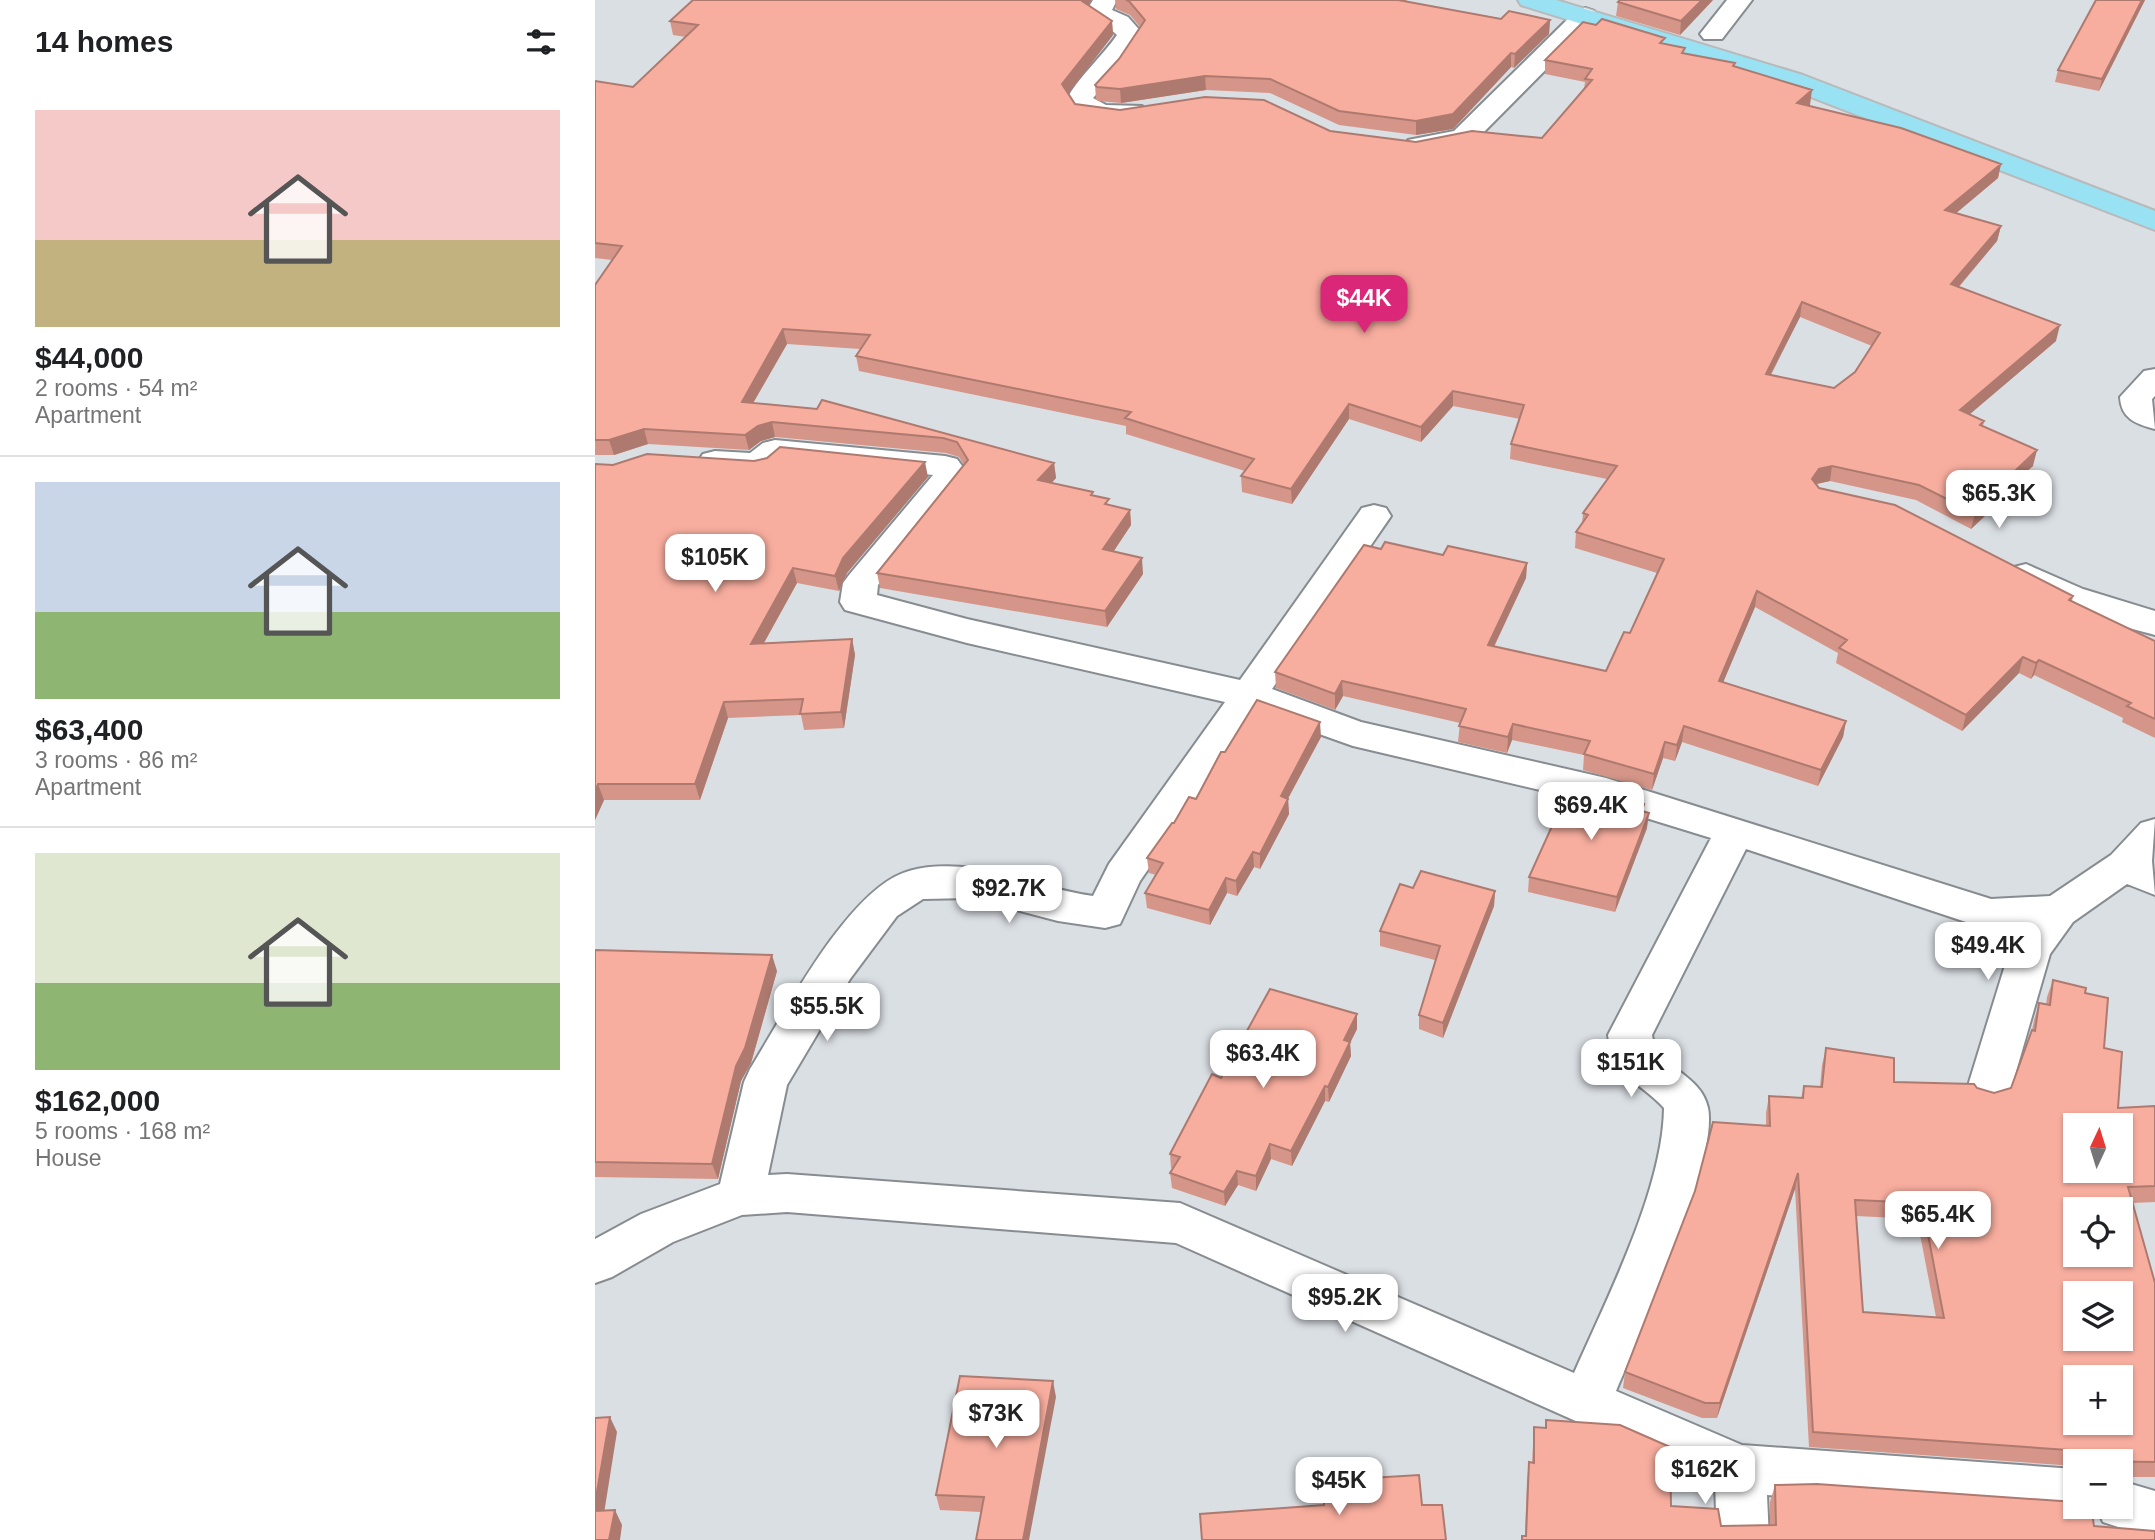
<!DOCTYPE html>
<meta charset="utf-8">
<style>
:root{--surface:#fff;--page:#f2f2f2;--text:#202124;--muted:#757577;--line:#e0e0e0;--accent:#db2777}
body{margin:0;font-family:Helvetica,sans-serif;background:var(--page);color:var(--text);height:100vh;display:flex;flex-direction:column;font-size:26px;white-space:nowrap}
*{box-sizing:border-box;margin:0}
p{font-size:23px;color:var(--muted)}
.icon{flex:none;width:38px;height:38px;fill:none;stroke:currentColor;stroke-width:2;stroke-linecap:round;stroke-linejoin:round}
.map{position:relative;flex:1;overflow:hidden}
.details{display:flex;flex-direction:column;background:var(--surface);width:595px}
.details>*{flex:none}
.needle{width:46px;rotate:4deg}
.tools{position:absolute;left:1468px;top:1113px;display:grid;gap:14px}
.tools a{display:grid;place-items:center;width:70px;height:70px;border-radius:0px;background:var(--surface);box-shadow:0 2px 5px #0004;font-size:35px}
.price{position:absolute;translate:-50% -60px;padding:0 16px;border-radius:14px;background:#fff;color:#222;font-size:23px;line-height:46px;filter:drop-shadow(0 2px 4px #0008)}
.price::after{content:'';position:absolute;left:50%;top:42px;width:21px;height:16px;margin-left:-10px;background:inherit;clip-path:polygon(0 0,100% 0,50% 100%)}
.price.selected{background:var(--accent);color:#fff}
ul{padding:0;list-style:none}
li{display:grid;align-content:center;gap:14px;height:371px;padding:0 35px}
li+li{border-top:2px solid var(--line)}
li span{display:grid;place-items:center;height:217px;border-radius:0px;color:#555}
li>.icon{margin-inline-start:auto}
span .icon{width:126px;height:126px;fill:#fffc;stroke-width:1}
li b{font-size:30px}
h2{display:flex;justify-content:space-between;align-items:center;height:84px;padding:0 35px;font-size:30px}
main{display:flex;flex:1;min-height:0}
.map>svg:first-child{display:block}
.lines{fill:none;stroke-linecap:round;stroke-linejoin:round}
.minor-casing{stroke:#878c91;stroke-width:4}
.primary-casing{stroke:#b9b9ba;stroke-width:4}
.minor{fill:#fff;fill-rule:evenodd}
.primary{fill:#99e2f4;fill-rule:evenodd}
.wall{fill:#d59689;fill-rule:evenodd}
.shaded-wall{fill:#ae7a6f}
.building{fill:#f8ae9f;stroke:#ae7a6f;stroke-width:2;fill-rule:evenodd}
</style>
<main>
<section class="details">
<h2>14 homes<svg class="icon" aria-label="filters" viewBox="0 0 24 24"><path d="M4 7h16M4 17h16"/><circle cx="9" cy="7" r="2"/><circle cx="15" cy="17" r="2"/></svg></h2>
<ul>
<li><span style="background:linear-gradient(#f6c9c9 60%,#c2b280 0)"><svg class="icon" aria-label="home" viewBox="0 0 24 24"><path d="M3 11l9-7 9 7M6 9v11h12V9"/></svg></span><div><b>$44,000</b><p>2 rooms · 54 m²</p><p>Apartment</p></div></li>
<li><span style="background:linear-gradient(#c9d6e8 60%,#8fb573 0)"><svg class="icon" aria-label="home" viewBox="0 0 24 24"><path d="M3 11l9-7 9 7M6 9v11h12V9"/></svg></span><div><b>$63,400</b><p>3 rooms · 86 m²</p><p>Apartment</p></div></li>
<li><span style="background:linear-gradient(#dfe7d0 60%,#8fb573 0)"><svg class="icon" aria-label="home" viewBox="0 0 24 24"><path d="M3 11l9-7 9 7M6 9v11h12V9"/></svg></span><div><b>$162,000</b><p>5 rooms · 168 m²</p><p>House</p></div></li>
</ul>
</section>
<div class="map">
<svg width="1560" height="1540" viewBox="0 0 1560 1540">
<rect width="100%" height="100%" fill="#dadfe4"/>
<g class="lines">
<g class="minor-casing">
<g id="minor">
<path d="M498,0H522L517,10L533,17L548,34L523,71L498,98L511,105L547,106L550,112L547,118C520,124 488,125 471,100C484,76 506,58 522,35C513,25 498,24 490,13Z"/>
<path d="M1132,0H1157L1127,39H1109L1105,34Z"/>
<path d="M990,8L999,11L1003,16L999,21L878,143L823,154L813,152L809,146L813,140L859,131L981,11Z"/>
<path d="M1560,369V396L1557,399L1560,429C1540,424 1526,418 1525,397L1549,371Z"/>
<path d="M180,440L350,456L362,459L373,474L283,585L282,595L372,619L645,680L767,508L779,505L791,508L796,516L677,689L766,722L1011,778L1396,899L1455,896L1516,855L1546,823L1560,819L1557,861L1560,895L1532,884L1478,922L1455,954L1416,1089L1410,1102L1394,1107L1378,1102L1372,1089L1415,949L1428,929L1395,930L1151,849L1057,1035C1061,1068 1106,1073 1113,1108C1124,1160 1044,1336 1021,1391L1147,1445L1480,1469V1507H1500L1498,1510L1480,1517L1172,1495L1174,1540H1122L1120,1483L581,1243L192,1212L147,1215L78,1242L17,1277L0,1283V1239L46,1214L125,1184L149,1082L155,1069C188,1016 250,895 308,873C327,865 358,865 377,868C418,875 457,890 498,896L514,864L630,702L372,643L250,610L245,602L248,583L254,575L338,475L190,460C184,463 178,469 171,472C154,478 126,472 108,468L103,461L108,454L120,451L155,453L168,443ZM662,712L758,746L1009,805L1116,838L1013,1035C1018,1079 1044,1080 1069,1108C1068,1189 1012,1298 979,1373L585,1203L192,1174L173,1175L192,1085L255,979L302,916L328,899L376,898L463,921L510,928L525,924L545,881Z"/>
<path d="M1431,564L1488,589L1560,611V635C1527,626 1431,602 1413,575L1419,567Z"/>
<path d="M1526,1481L1560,1491V1539L1508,1522L1501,1507H1526Z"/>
</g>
</g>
<g class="primary-casing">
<path id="primary" d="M923,0H961L1208,75L1560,211V230L1190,87L926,5Z"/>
</g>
<use href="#minor" class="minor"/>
<use href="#primary" class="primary"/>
</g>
<g class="wall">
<path d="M496,0L493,5L517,21L518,35L473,93L480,104L525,110L735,131L821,142L947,138L989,89L990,82L950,74V60L1069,44L1089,53L1140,67L1215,105L1213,106L1406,164L1403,178L1361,213L1406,226L1402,241L1364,287L1461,341L1374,414L1389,421L1388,426L1438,466L1422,480L1420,488L1376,529L1321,500L1235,481L1222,484L1224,488L1478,596L1477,601L1560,641V738L1527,722L1528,718L1439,675L1436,679L1424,673L1367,731L1241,663L1243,653L1160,607L1128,682L1251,721L1248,737L1223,786L1087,742L1080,761L1068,758L1057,790L988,770L989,755L917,740L912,753L863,742L865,723L748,696L740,710L681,688L680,672L786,549L932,563L931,578L899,647L1011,671L1035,633L1062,573L980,548L981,532L987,523L988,513L1012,479L915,459L916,444L925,419L858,406L826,442L754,419L697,504L647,492L646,476L650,471L531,434V426L264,371L261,356L265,349L192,344L158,403L222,409L459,463L461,478L456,483L499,496L515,505L535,510L536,525L519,551L548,574L512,627L285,588L282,573L369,465L364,457L351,453L180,437L166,441L154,450L53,444L19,455H0V285L17,260L0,258V81L38,87L91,37L78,35L75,21ZM1205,317L1277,346L1260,372L1239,388L1176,375Z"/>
<path d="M520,0H812L811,2L906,19L955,20L954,34L919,68L916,67L858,129L821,135L744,125L675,93L611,90L526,103L503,101L501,99L500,85L524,59L545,27L535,15L521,9Z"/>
<path d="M1118,0L1085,35L1021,16L1023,2Z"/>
<path d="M1501,0H1550L1504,91L1460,82L1463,70Z"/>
<path d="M0,464L333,477L252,573L244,591L202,583L169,643L257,639L260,655L249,728L209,730L206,715L133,718L105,800H9L0,820Z"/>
<path d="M726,737L693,799L694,814L665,869L659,867L642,896L632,893L615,925L552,908L550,893L561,875L554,873L552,858L601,799L630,752Z"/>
<path d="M1048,811L1052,828L1020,912L933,892L934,877Z"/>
<path d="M818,888L900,891L899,906L848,1038L824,1029V1015L840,960L785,946V931Z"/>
<path d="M0,950L182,971L156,1063L146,1081L123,1179L0,1177Z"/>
<path d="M1458,980L1490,993L1509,1048L1523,1108L1560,1106V1202L1537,1203L1560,1283V1477H1526V1461H1480V1468V1466L1214,1447L1200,1189L1122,1418H1107L1028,1388L1030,1372L1171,1126V1113L1174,1096L1206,1098L1209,1086L1225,1087L1227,1065L1231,1048L1299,1082L1382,1088L1399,1093L1416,1088L1437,1030L1439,1020L1444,1003L1451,1005L1452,997ZM1261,1216L1322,1219L1341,1317L1268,1312Z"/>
<path d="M762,1014V1029L755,1043L756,1056L734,1102L730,1101L697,1166L676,1159L661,1191L643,1185L630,1206L577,1188L575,1173L578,1169L576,1168L575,1154L626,1078Z"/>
<path d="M461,1397L386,1512L345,1510L341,1495Z"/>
<path d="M951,1420L1076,1506L1126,1526L1175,1525V1502L1180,1485L1499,1526L930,1536L932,1480L934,1462H937L939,1427L950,1428Z"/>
</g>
<g class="shaded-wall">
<path d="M487,0H496L488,15Z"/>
<path d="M1107,0H1118L1085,35L1086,21Z"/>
<path d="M1547,0H1550L1504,91L1507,79Z"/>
<path d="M955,20L954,34L919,68L920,54Z"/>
<path d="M517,21L518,35L469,99L467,84Z"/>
<path d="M916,53V67L858,129L821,135V121Z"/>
<path d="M610,76L611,90L526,103L525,89Z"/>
<path d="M1217,90L1215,105L1200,118L1202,103Z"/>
<path d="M1406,164L1403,178L1347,225L1350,210Z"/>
<path d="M1406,226L1402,241L1353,299L1356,284Z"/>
<path d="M1207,302L1205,317L1168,389L1171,374Z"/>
<path d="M1465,325L1461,341L1361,426L1365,410Z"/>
<path d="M188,329L192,344L150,417L147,402Z"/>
<path d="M858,391V406L826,442V427Z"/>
<path d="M754,404V419L697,504L696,489Z"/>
<path d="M177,422L180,437L166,441L154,450L150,435L163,426Z"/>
<path d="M49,429L53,444L19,455L14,440Z"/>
<path d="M1442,450L1438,466L1422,480L1420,488L1376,529L1380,513L1420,471Z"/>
<path d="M330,462L333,477L252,573L244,591L240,576L248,558Z"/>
<path d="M459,463L461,478L445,496L443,480Z"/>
<path d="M1237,466L1235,481L1221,484L1217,479L1224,469Z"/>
<path d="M535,510L536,525L510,564L508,549Z"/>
<path d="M547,558L548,574L512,627L510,611Z"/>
<path d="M932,563L931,578L892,661L893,645Z"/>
<path d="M198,568L202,583L160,659L156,644Z"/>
<path d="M1162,591L1160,607L1122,697L1124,681Z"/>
<path d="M257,639L260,655L249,728L246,712Z"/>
<path d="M1428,657L1424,673L1367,731L1371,715Z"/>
<path d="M1444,660L1439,675L1436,679L1441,663Z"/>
<path d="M747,681L748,696L740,710V694Z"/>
<path d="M129,702L133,718L105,800L100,784Z"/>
<path d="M1251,721L1248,737L1223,786L1226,770Z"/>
<path d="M725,722L726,737L686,811V796Z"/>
<path d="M918,724L917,740L912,753L913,737Z"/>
<path d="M1089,726L1087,742L1080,761L1082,745Z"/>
<path d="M1070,742L1068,758L1057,790L1059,774Z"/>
<path d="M3,784L9,800L0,820V792Z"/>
<path d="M693,799L694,814L665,869V854Z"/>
<path d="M1054,813L1052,828L1020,912L1022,897Z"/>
<path d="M658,852L659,867L642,896L641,881Z"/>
<path d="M631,878L632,893L615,925L614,910Z"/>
<path d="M900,891L899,906L848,1038V1023Z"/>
<path d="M177,955L182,971L156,1063L146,1081L123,1179L117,1164L141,1066Z"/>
<path d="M762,1014V1029L755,1043L756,1056L734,1102L733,1087L749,1040Z"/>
<path d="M730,1086V1101L697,1166L696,1151Z"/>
<path d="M675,1144L676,1159L661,1191V1176Z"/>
<path d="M642,1171L643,1185L630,1206L629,1192Z"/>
<path d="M1203,1173L1200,1189L1122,1418L1125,1403Z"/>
<path d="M458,1381L461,1397L434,1540H428Z"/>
<path d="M15,1417L22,1432L7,1526L0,1514V1503Z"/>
<path d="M20,1510L27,1525L25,1540H14Z"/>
</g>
<g class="building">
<path d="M98,0H487V1L517,21L467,84L480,104L525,110L610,97L669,100L735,131L821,142L877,131L947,138L997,80L990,79L997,69L950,60L988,22L1001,25L1007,19L1070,38L1065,43L1090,48L1087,53L1140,63L1138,66L1217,90L1202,103L1306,128L1406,164L1350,210L1406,226L1356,284L1465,325L1365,410L1389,421L1385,425L1442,450L1420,471L1424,473L1380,513L1324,485L1237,466L1224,469L1217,479L1224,488L1300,505L1478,596L1474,600L1560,641V719L1532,706L1536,703L1444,660L1441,663L1428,657L1371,715L1244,648L1252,640L1162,591L1124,681L1251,721L1226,770L1089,726L1082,745L1070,742L1059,774L989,754L995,741L918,724L913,737L864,726L871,709L747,681L740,694L680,672L769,545L786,549L790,542L848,555L853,546L932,563L893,645L1011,671L1029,632L1035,633L1069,559L981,532L993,515L988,513L1022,466L916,444L929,405L858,391L826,427L754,404L696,489L646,476L659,459L530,418L536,412L261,356L275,335L188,329L147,402L222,409L227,400L459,463L443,480L498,492L496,495L514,499L510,504L535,510L508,549L547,558L510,611L282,573L373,460L362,442L348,438L177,422L163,426L150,435L49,429L14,440H0V285L27,246L0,243V81L38,87L103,25L75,21ZM1207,302L1285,333L1260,372L1239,388L1171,374Z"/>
<path d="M531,0H803L906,19L914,11L955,20L920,54L916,53L858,114L821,121L744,111L675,79L610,76L525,89L502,87L500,85L524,59L550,20L534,1Z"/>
<path d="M1025,0H1107L1086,21L1023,2Z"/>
<path d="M1501,0H1547L1507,79L1463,70Z"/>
<path d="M185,447L330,462L248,558L240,576L198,568L156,644L257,639L246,712L205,714L208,699L129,702L100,784H3L0,792V464L18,465L52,454L159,461L172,458Z"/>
<path d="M662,700L725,722L686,796L693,799L665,854L658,852L641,881L631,878L614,910L550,893L568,863L552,858L577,823H579L594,797L601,799L626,752H630Z"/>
<path d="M976,784L1049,804L1047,811L1054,813L1022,897L934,877Z"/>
<path d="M826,871L900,891L848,1023L824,1015L845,946L785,931L805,884L818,888Z"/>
<path d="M0,950L177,955L150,1048L141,1066L117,1164L0,1162Z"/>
<path d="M1458,980L1491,988L1490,993L1513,998L1509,1048L1527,1052L1523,1108L1560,1106V1186L1533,1187L1560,1283V1462L1490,1461L1487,1451L1218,1432L1203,1173L1125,1403H1110L1030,1372L1100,1191L1118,1122L1175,1126L1174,1096L1208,1098L1209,1086L1227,1087L1231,1048L1299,1058V1082L1379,1084L1382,1088L1399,1093L1416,1088L1437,1030L1440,1031L1444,1003L1455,1005ZM1480,1125H1526V1171H1480ZM1260,1200L1327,1203L1349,1318L1268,1312ZM1480,1209H1526V1255H1480ZM1480,1293H1526V1339H1480ZM1480,1377H1526V1423H1480Z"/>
<path d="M675,989L762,1014L749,1040L755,1042L733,1087L730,1086L696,1151L675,1144L661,1176L642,1171L629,1192L575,1173L585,1157L575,1154L617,1074L626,1078Z"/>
<path d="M365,1376L458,1381L428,1540H381L389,1497L341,1495Z"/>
<path d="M15,1417L0,1503V1418Z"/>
<path d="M951,1420L1025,1425L1075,1447L1076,1506L1123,1509L1126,1526L1181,1525L1180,1485L1222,1484L1480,1502V1507H1496L1499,1526L1560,1531V1540H927V1536H931L934,1462L939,1463V1427L951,1428Z"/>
<path d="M824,1475L827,1505H847L851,1540H607L605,1514L729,1505V1500L761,1498L759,1479Z"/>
<path d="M20,1510L14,1540H0V1511Z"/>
</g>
</svg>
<div class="tools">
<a><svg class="needle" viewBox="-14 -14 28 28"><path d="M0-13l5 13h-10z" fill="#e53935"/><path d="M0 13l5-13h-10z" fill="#757577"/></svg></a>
<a><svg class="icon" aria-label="locate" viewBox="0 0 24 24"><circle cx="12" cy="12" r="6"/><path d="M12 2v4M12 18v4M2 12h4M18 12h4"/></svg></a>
<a><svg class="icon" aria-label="layers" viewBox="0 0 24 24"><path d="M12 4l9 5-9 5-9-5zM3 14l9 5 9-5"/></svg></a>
<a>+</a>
<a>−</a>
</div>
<b class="price selected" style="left:769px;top:335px">$44K</b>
<b class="price" style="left:1404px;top:530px">$65.3K</b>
<b class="price" style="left:120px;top:594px">$105K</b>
<b class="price" style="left:996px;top:842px">$69.4K</b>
<b class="price" style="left:414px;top:925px">$92.7K</b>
<b class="price" style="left:1393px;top:982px">$49.4K</b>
<b class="price" style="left:232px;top:1043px">$55.5K</b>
<b class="price" style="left:668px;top:1090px">$63.4K</b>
<b class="price" style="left:1036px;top:1099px">$151K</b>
<b class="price" style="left:1343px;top:1251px">$65.4K</b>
<b class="price" style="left:750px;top:1334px">$95.2K</b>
<b class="price" style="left:401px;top:1450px">$73K</b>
<b class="price" style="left:1110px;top:1506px">$162K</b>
<b class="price" style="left:744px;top:1517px">$45K</b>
</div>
</main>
